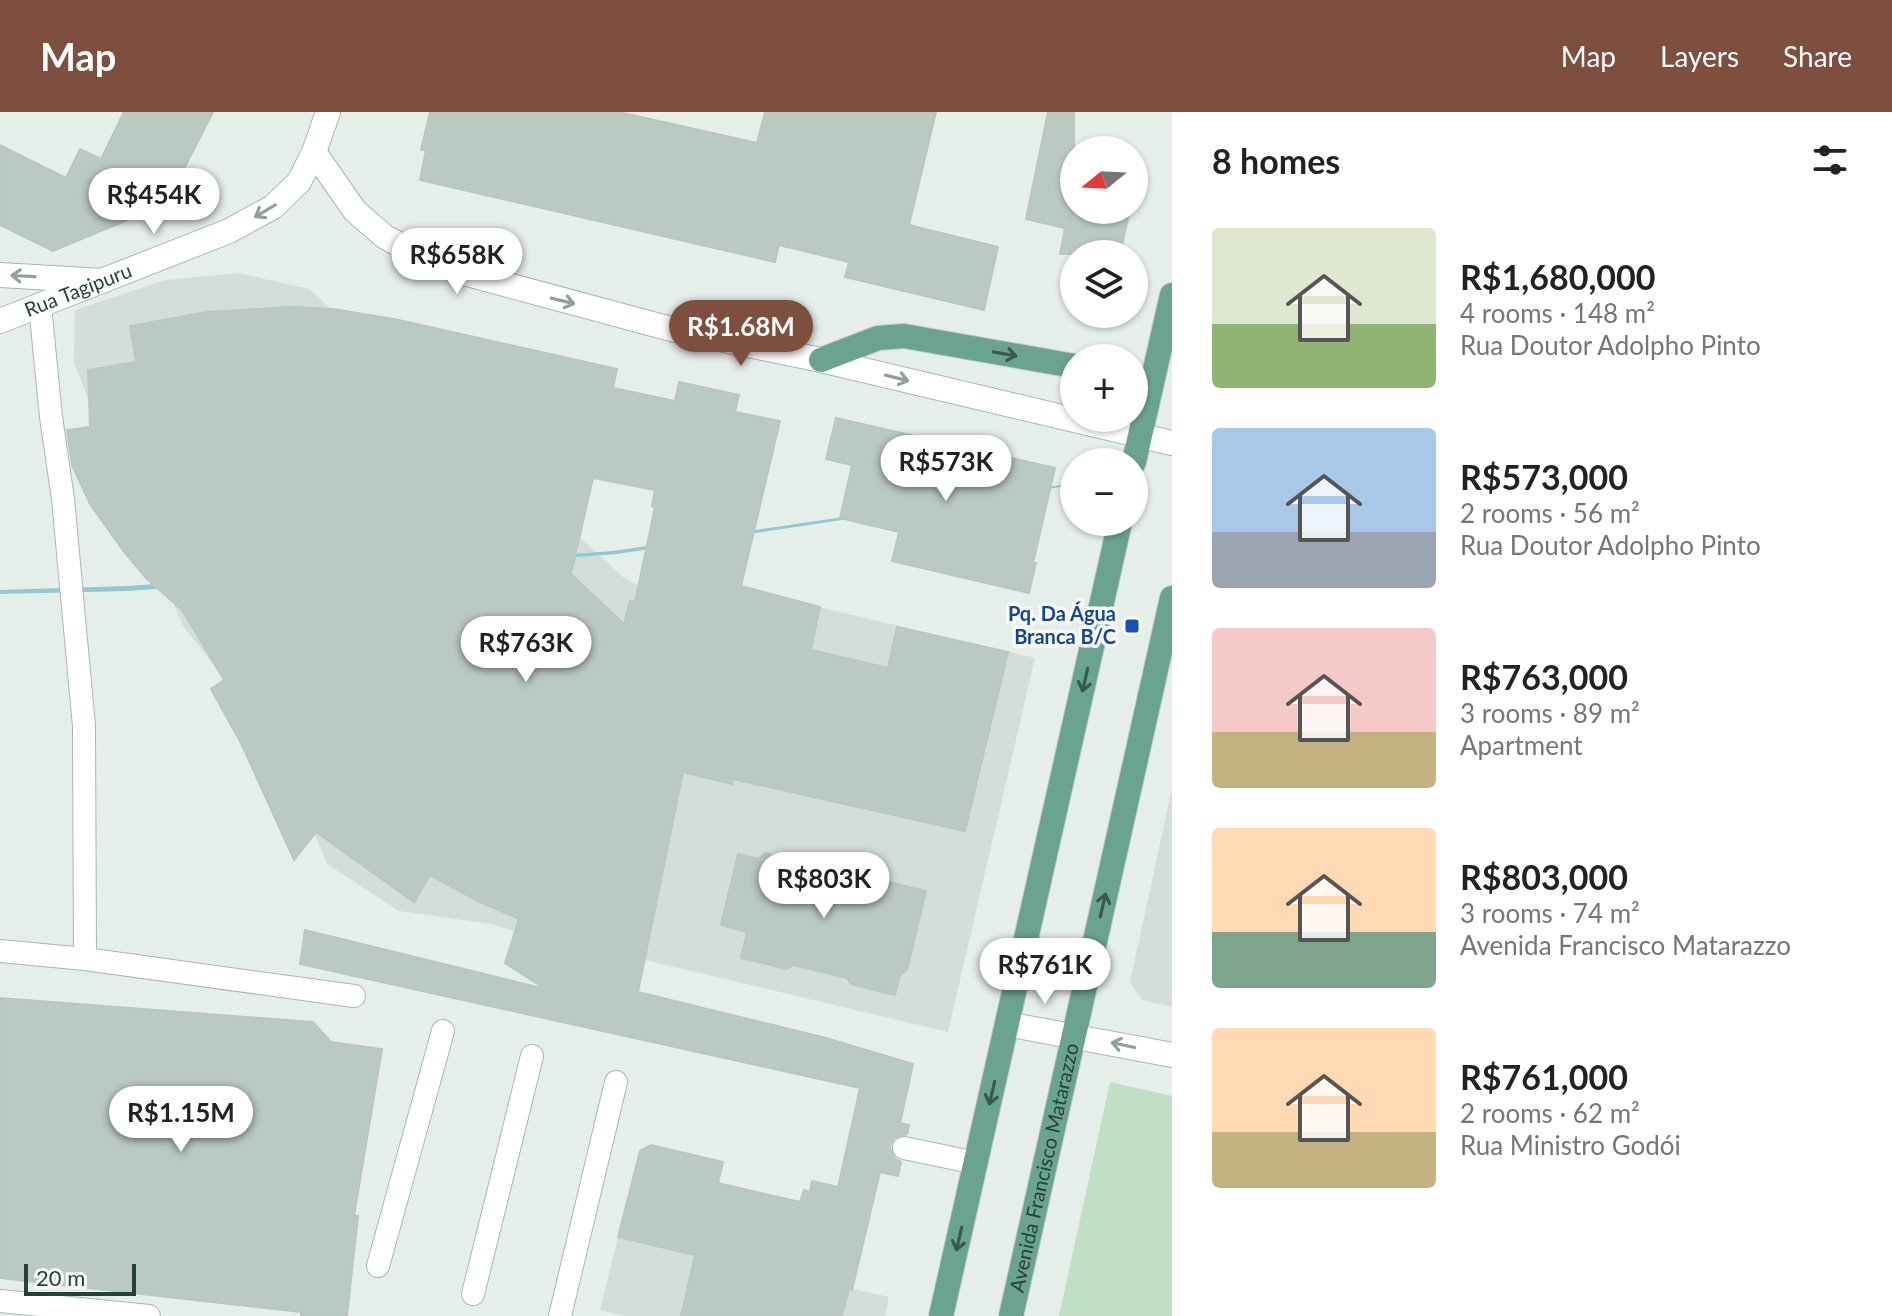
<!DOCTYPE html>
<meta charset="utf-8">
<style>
:root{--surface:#fff;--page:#f2f2f2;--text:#222;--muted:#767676;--accent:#7e4e3f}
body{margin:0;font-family:Lato,sans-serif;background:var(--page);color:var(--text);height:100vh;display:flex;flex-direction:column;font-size:30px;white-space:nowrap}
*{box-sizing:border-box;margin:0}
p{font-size:26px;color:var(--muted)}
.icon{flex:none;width:44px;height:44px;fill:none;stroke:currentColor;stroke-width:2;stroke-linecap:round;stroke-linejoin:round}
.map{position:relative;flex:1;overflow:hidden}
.drawer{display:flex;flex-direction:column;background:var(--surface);width:720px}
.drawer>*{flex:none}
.needle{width:52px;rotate:252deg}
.fabs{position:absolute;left:1060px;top:24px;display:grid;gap:16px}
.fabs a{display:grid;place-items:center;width:88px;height:88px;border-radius:50%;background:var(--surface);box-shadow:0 2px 6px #0004;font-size:40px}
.scale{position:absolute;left:24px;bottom:20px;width:112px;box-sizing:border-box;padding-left:8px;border:4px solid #254138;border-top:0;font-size:22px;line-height:28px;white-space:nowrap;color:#254138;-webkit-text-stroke:6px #f7fbf8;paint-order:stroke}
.price{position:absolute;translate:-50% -68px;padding:0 18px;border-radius:28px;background:#fff;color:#222;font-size:26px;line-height:52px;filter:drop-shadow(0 2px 4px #0008)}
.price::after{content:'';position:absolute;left:50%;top:48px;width:24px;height:18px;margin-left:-12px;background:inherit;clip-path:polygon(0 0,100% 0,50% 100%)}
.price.on{background:var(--accent);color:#fff}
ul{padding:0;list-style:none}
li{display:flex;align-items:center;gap:24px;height:200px;padding:0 40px}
li span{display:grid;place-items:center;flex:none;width:224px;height:160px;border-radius:8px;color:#555}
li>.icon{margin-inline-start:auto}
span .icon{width:96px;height:96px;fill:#fffc;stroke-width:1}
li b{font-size:34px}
h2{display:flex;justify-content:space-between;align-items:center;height:96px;padding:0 40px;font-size:34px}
header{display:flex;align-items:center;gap:48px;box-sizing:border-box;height:112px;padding:0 40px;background:var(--accent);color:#fff}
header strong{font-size:38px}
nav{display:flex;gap:44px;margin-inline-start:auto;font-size:28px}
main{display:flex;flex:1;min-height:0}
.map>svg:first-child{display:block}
.built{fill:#d4ded9}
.green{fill:#bfdfc7}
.water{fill:#90c9d2}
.building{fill:#bbc9c3;stroke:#b8c8c1;stroke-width:2;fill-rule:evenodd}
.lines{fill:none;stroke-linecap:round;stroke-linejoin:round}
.service-casing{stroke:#a8b7b1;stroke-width:24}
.minor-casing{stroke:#a8b7b1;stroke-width:26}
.tertiary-casing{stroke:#a8b7b1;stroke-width:26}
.primary-casing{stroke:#c2cac7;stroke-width:26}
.service{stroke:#fff;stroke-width:22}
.minor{stroke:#fff;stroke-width:24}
.tertiary{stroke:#fff;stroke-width:24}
.primary{stroke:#6ba393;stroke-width:24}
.oneway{stroke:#92a09c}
.oneway2{stroke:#365a4f}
.transit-dot{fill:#1a4fb4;stroke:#f7fbf8;stroke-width:3}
.labels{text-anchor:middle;stroke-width:7;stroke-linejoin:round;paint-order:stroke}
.street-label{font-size:20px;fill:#254138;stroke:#f7fbf8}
.transit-label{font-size:20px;font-weight:bold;fill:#164399;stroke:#f7fbf8;text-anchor:end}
</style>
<header>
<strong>Map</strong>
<nav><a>Map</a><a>Layers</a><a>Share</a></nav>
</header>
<main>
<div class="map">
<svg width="1172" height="1204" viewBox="0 0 1172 1204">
<rect width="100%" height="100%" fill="#e6eeea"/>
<g class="built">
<path d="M239,161L309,177L623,465L697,508L776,485L1035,546L948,920L649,849L539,828L492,812L399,799L327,752L302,693L243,590L183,514L74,252L75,198L165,168Z"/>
<path d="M1172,676V895L1142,888L1130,870Z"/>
<path d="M618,1125L889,1185L885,1204H624L600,1198Z"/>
</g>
<path class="green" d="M1110,970L1172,984V1204H1059Z"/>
<path class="water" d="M1074,371V373L617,442L128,479L0,482V478L128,474L613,439Z"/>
<g class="building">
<path d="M124,0H213L166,92L53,139L0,113V33L66,66L80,37L101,47Z"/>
<path d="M430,0H619L757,31L765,0H936L909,113L998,135L984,198L845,165L849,150L779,133L775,150L420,68L426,38H421Z"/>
<path d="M1048,0H1074V98H1130L1120,142H1060L1065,116L1026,107Z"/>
<path d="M292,195L333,197L399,208L617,257L613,276L675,289L679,270L739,283L735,300L780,309L741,474L820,495L811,538L888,556L897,515L1008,540L965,719L733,667L732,672L683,660L638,880L826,926L913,952L900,1011L909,1013L907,1022L894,1026L890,1034L894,1046L901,1050L898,1064L880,1060L852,1178L849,1177L842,1204H681L695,1143L618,1125L640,1039L651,1033L723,1050L718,1071L800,1090L804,1078L810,1080L812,1069L838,1075L860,976L300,852L305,818L545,877L505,851L519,807L480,790L430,763L414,790L316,720L294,748L241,631L211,577L224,568L182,498L146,466L124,440L90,392L72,353L67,318L90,315L88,258L136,250L130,214L207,200ZM593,366L655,378L652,394L655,395L635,490L630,489L624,512L571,462Z"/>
<path d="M836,306L1055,356L1033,451H1036L1029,481L892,449L899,420L840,406L852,353L826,347Z"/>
<path d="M765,741L829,757L839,771L856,762L926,779L907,858L900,863L895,883L851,872L847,866L793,853L787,857L741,846L747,820L721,813L738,742L758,747Z"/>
<path d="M0,886L313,910L331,930L382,937L354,1104H358L347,1204H301V1200L0,1166Z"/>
</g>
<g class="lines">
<g class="service-casing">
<g id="service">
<path d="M40,194L51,305L63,387L84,614L85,847"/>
<path d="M0,839L85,847L354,884"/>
<path d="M904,1036L976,1051"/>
<path d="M378,1154L443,919"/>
<path d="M473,1182L532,944"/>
<path d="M0,1189L149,1204"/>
<path d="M560,1204L616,970"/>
</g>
</g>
<g class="minor-casing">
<g id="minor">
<path d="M0,163L103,169"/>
<path d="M1007,912L1172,943"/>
</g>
</g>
<g class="tertiary-casing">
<g id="tertiary">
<path d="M314,40L355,99L385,125L419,143L467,162L671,217L821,248L1172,331"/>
<path id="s1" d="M0,209L229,119L273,95L299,70L314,40L328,0"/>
</g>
</g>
<g class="primary-casing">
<g id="primary">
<path d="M821,248L878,226L904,224L1074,254"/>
<path d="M1134,350L1172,183"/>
<path d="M941,1204L1120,410"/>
<path id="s2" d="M1011,1204L1172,486"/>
</g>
</g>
<use href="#service" class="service"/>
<use href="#minor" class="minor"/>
<use href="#tertiary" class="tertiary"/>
<use href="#primary" class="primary"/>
</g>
<defs><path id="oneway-shaft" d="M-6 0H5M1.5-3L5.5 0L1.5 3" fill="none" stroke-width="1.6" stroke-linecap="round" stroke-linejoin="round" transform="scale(2)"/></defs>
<g class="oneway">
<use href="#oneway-shaft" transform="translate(265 99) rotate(149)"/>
<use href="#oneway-shaft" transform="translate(23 164) rotate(-177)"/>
<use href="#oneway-shaft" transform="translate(563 189) rotate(14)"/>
<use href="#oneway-shaft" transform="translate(897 266) rotate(14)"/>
<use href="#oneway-shaft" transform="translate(1123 933) rotate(-168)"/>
</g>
<g class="oneway2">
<use href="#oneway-shaft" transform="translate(1005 242) rotate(10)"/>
<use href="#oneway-shaft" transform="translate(1085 568) rotate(103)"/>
<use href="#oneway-shaft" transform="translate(1103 793) rotate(-77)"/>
<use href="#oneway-shaft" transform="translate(992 981) rotate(103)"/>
<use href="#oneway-shaft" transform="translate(959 1127) rotate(103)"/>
</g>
<rect class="transit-dot" x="1124" y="506" width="16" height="16" rx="4"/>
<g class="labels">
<g class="street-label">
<text dy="7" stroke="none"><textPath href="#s1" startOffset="84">Rua Tagipuru</textPath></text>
<text dy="7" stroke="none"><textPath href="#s2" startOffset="152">Avenida Francisco Matarazzo</textPath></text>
</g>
<g class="transit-label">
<text x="1116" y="509">Pq. Da Água<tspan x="1116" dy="23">Branca B/C</tspan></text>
</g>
</g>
</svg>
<div class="fabs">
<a><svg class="needle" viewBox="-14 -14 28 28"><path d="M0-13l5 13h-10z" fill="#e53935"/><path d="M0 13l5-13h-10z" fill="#767676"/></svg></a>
<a><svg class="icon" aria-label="layers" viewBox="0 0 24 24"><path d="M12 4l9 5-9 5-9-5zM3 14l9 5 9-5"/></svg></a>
<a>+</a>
<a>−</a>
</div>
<div class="scale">20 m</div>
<b class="price" style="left:154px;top:124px">R$454K</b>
<b class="price" style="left:457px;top:184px">R$658K</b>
<b class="price on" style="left:741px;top:256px">R$1.68M</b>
<b class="price" style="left:946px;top:391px">R$573K</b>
<b class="price" style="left:526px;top:572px">R$763K</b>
<b class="price" style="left:824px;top:808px">R$803K</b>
<b class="price" style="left:1045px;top:894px">R$761K</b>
<b class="price" style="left:181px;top:1042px">R$1.15M</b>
</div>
<section class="drawer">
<h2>8 homes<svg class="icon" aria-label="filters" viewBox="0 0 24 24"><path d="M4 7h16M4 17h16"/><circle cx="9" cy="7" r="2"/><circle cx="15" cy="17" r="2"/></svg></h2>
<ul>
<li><span style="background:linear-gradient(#dfe7d0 60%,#8fb573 0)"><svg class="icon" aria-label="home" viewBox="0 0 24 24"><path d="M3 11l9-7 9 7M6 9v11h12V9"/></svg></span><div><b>R$1,680,000</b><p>4 rooms · 148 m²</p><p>Rua Doutor Adolpho Pinto</p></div></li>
<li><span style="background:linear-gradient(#a9c7e8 65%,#9aa5b1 0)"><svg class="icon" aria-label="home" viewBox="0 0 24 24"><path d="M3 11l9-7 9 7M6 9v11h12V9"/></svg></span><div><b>R$573,000</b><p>2 rooms · 56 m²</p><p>Rua Doutor Adolpho Pinto</p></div></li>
<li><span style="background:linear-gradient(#f6c9c9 65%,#c2b280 0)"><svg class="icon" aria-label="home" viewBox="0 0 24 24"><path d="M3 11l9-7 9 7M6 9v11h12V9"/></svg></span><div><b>R$763,000</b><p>3 rooms · 89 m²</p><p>Apartment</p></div></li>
<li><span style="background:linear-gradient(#ffd9b3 65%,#7fa58c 0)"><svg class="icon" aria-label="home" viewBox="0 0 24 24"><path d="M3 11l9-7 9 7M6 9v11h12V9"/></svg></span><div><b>R$803,000</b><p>3 rooms · 74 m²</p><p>Avenida Francisco Matarazzo</p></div></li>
<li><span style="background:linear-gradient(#ffd9b3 65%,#c2b280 0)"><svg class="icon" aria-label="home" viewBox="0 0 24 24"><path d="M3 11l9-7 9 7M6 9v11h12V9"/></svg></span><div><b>R$761,000</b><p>2 rooms · 62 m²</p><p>Rua Ministro Godói</p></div></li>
</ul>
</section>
</main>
